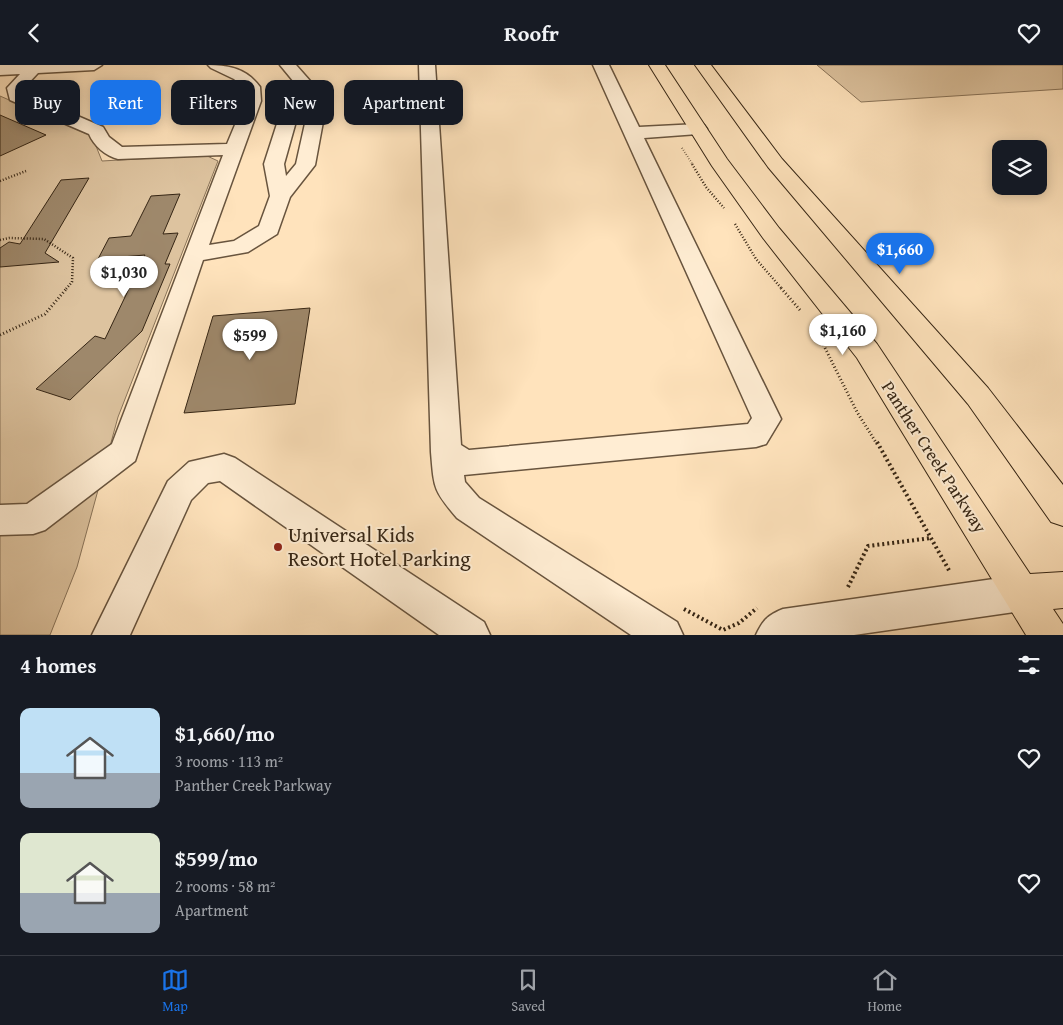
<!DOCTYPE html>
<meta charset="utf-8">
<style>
:root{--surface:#171b24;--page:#20242c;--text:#f1f3f6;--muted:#9ea1a6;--line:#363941;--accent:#1a73e8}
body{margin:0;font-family:"Gentium Book Plus",serif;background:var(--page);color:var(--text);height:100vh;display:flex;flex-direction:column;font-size:19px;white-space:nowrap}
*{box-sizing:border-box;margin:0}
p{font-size:16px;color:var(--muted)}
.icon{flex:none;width:28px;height:28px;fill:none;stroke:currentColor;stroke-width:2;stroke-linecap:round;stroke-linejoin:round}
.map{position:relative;height:570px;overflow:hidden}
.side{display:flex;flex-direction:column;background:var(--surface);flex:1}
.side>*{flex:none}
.hud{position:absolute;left:15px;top:15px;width:500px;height:45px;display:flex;gap:10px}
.controls{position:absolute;left:992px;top:75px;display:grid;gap:10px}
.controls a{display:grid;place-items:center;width:55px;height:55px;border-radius:10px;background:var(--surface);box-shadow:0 2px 12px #0003;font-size:25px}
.price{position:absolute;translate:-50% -42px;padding:0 11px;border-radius:18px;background:#fff;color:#222;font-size:16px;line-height:32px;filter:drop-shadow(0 1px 2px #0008)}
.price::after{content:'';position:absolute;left:50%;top:30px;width:15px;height:11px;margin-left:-8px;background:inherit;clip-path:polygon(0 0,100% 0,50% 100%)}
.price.current{background:var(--accent);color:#fff}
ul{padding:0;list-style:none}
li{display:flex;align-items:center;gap:15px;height:125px;padding:0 20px}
li span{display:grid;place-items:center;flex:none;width:140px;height:100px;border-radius:10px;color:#555}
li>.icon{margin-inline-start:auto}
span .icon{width:60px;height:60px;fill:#fffc;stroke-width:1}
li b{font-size:21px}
h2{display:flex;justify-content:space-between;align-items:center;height:60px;padding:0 20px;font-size:21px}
.tag{padding:0 18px;border-radius:10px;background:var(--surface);box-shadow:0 2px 12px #0003;font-size:18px;line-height:45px}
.tag.current{background:var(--accent);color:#fff}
header{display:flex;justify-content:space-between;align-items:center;height:65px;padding:0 20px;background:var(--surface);font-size:22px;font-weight:800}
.dock{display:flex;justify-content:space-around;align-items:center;height:70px;border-top:1px solid var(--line);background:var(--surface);font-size:14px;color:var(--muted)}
.dock a{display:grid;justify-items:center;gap:2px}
.dock .current{color:var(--accent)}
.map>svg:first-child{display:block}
.green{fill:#ddc39f;stroke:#89745a}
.building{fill:#9e886b;stroke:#352514}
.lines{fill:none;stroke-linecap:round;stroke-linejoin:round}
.minor-casing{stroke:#68543e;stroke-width:3}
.major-casing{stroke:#352514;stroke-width:2}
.path-far3{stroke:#352514;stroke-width:2;stroke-dasharray:0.5 2;stroke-linecap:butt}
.path-far2{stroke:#352514;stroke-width:2.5;stroke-dasharray:1 2;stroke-linecap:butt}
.path-far1{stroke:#352514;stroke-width:3;stroke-dasharray:1 2.5;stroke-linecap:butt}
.path{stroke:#352514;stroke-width:4;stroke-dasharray:2 3;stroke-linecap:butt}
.minor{fill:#ffedd3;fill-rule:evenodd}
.major{fill:#ffe3bc;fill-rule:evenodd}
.poi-dot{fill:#8f2418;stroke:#ffedd3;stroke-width:2}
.labels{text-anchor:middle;stroke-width:4;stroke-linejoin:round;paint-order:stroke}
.street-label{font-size:18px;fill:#352514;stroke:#ffedd3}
.near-poi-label{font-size:21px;fill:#352514;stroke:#ffedd3;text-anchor:start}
</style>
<header><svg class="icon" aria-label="back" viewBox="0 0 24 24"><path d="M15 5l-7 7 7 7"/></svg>Roofr<svg class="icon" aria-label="heart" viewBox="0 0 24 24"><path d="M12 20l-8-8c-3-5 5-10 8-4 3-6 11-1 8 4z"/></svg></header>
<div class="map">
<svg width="1063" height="570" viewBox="0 0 1063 570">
<rect width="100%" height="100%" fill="#ffe3bc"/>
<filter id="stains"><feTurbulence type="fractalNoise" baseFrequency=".004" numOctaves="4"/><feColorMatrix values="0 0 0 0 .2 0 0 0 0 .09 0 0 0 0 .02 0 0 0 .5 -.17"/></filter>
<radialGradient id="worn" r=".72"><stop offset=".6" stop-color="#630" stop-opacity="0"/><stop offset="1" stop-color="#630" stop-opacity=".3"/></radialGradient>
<g class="green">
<path d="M817,0H1063V24L861,37Z"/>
<path d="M0,31L92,71L102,96L205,90L218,96L118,352L77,502L50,570H0Z"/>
</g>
<g class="building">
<path d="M0,50L46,70L0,91Z"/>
<path d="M89,113L45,188L59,197L0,202V183L9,177L20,179L61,115Z"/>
<path d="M180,129L163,169L178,168L165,199H170L142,266L70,335L36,324L95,271L105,274L145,190L98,194L109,173L131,171L151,131Z"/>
<path d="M310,243L295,339L184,348L213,251Z"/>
</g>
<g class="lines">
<g class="minor-casing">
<g id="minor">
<path d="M0,0H102L94,5L38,8L23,24L24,28L103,62L109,72L122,82L227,79L245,36L244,23L234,14L211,3L208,0C229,0 247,4 260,22L261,36L209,180L234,176L259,161L270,131L264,99L285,34L294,17L280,0H296L327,35L315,100L290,132L277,169L248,187L203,195L135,396L45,465L33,469L0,470V440L27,439L112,379L223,90L118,94C106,91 94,81 89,69L10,35L7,23L20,9L0,10ZM304,28L310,36L296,99L286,111L284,99Z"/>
<path d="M419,0H435L461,380L469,385L748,359L752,353L593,0H609L639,62L698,59L704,60L707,64L704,68L698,69L644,73L781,354L766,379L756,382L464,410L465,417L479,433L677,557L683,570H631L457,453C433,425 434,423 431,387Z"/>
<path d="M224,389L235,393L484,557L490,570H439L220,416L208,418L191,435L130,570H92L168,416L189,397Z"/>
<path d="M1021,510L1034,516L1039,528L1034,540L1021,546L854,570H756C763,555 768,550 783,544Z"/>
</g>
</g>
<g class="major-casing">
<g id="major">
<path d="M649,0H665L727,94L779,163L877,279L1030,509L1063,507V543L1053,544L1063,559V570H1026L857,293L763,173L712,101Z"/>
<path d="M695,0H711L782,94L988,323L1063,420V461L1051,457L968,339L768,102Z"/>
</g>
</g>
<path class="path-far3" d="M682,83L693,100"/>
<g class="path-far2">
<path d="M692,99L706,122L724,143"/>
<path d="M0,116L26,106"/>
<path d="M735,159L756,194L782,224"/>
<path d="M0,175L9,173L44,174L73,193L72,217L66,224"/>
</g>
<g class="path-far1">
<path d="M781,223L800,245"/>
<path d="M814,261L857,347L877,379"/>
<path d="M0,270L45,249L67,223"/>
</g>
<g class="path">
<path d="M877,377L950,507"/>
<path d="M848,522L868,481L931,473"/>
<path d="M684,544L723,565L739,558L757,543"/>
</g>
<use href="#minor" class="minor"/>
<use href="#major" class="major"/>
</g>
<circle class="poi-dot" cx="278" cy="482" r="5"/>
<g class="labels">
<g class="street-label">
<text transform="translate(934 392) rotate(57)" y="6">Panther Creek Parkway</text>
</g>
<g class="near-poi-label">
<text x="288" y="477">Universal Kids<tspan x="288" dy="24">Resort Hotel Parking</tspan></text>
</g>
</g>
<rect width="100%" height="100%" filter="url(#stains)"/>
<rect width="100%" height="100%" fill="url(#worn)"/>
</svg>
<div class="controls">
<a><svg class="icon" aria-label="layers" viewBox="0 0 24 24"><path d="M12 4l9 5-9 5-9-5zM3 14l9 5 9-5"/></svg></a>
</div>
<b class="price current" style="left:900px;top:210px">$1,660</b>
<b class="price" style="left:124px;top:233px">$1,030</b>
<b class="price" style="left:843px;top:291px">$1,160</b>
<b class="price" style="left:250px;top:296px">$599</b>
<div class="hud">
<a class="tag">Buy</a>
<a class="tag current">Rent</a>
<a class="tag">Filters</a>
<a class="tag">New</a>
<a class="tag">Apartment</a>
</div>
</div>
<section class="side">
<h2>4 homes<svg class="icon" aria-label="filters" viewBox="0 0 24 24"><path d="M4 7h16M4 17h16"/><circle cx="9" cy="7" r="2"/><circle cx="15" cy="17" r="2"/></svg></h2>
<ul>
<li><span style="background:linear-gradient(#bfe0f5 65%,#9aa5b1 0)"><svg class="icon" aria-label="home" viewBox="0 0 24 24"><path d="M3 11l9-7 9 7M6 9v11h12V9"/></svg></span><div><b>$1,660/mo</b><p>3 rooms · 113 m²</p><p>Panther Creek Parkway</p></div><svg class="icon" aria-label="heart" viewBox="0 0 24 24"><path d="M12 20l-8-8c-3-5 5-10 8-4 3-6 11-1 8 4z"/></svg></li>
<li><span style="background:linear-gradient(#dfe7d0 60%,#9aa5b1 0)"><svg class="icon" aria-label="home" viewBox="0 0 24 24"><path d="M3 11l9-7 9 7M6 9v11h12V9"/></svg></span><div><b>$599/mo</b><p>2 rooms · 58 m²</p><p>Apartment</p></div><svg class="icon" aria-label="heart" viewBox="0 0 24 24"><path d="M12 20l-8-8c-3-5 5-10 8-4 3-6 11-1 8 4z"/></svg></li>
</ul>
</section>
<nav class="dock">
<a class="current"><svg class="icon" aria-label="map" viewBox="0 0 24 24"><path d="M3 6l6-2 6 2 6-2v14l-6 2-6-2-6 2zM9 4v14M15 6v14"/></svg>Map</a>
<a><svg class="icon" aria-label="saved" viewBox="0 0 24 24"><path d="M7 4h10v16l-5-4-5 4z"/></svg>Saved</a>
<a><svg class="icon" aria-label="home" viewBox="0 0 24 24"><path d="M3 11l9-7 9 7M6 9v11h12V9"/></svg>Home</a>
</nav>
